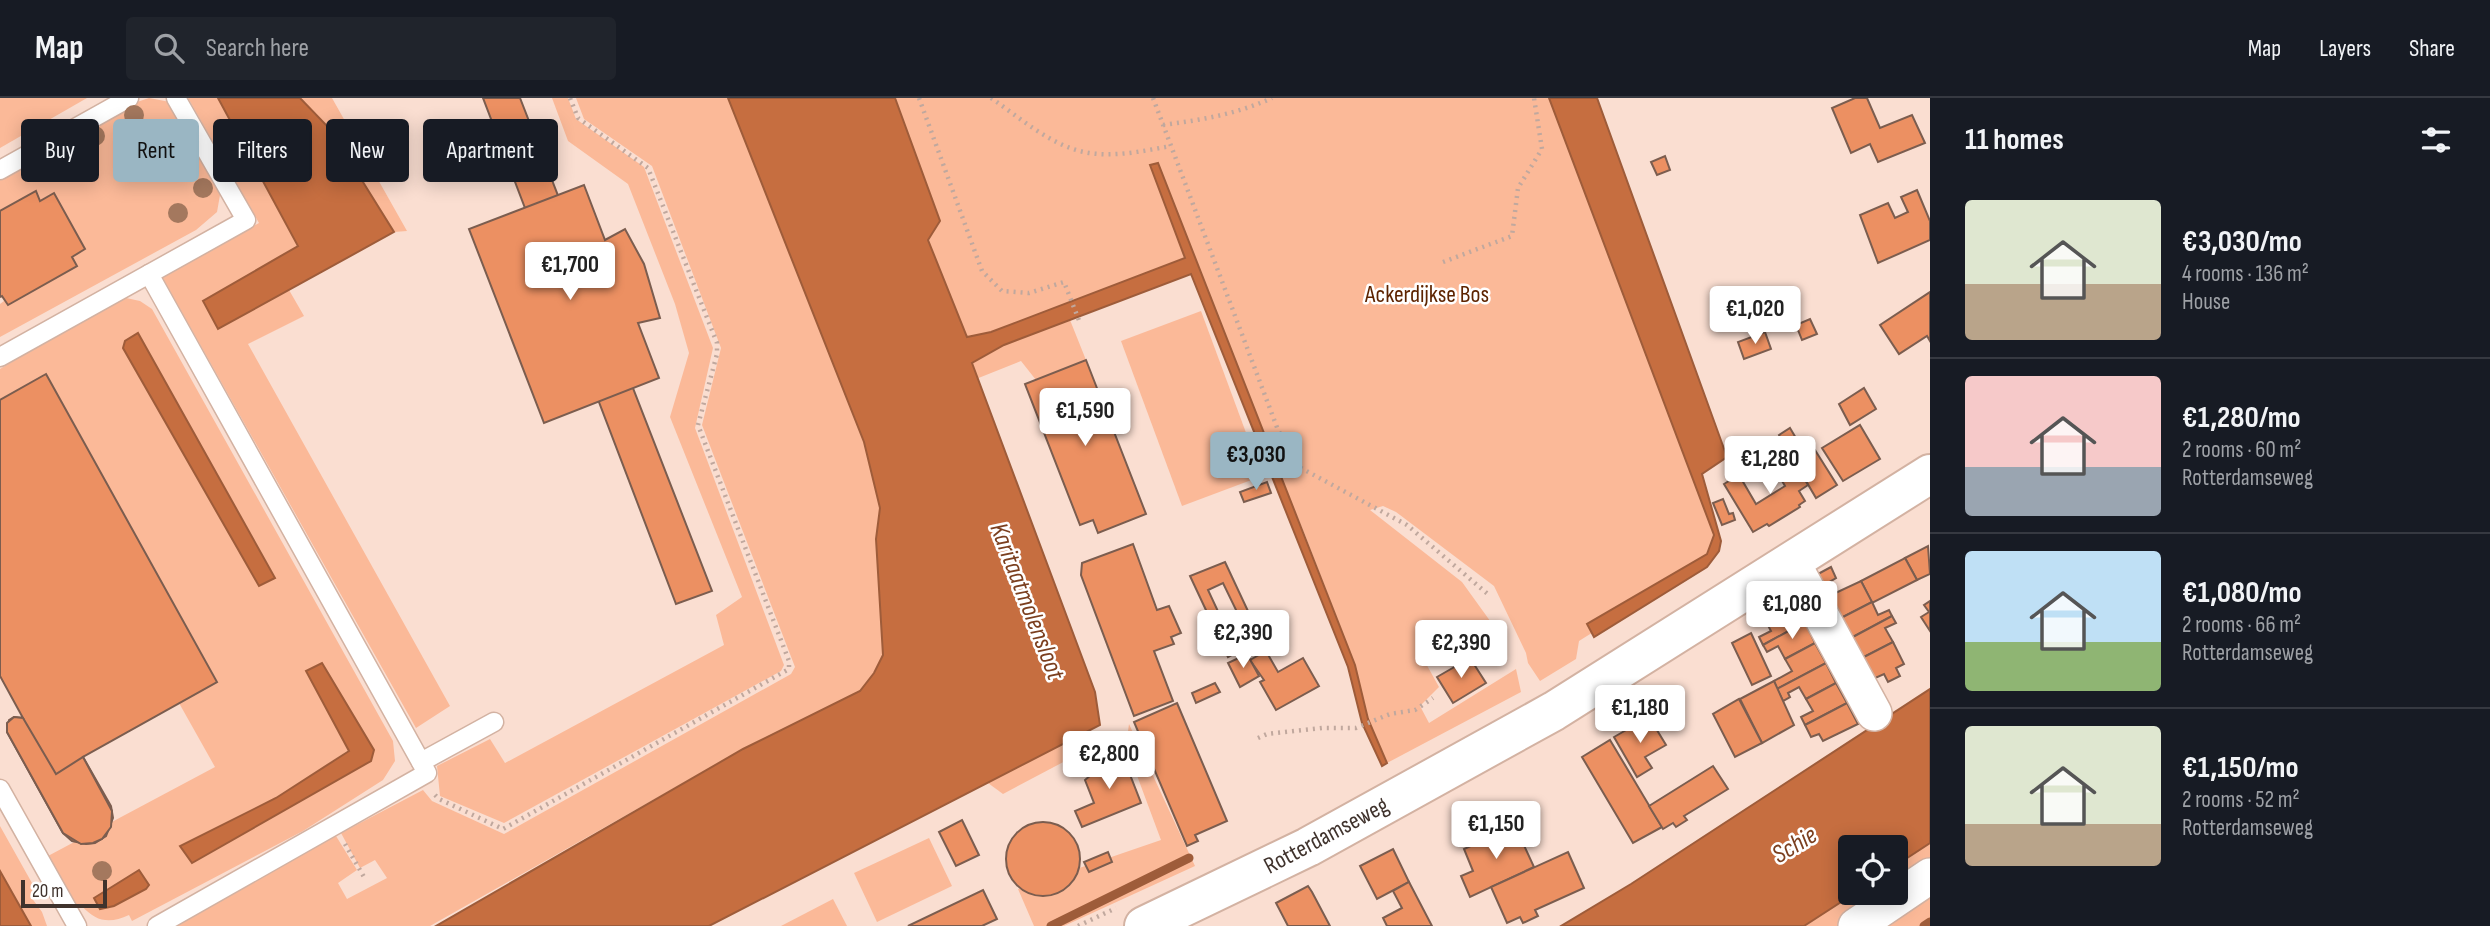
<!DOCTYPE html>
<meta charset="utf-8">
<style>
:root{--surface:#171b24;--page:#20242c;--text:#f1f3f6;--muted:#9ea1a6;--line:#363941;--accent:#9ab6c3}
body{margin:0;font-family:"Sofia Sans Condensed",sans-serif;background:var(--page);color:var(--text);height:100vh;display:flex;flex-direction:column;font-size:26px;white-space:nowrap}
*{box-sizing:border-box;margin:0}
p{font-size:23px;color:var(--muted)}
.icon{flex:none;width:38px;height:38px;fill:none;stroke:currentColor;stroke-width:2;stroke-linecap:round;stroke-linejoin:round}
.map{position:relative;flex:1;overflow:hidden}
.side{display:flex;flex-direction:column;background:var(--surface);width:560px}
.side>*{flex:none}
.hud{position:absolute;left:21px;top:21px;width:665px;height:63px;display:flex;gap:14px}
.controls{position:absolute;left:1838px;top:737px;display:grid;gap:14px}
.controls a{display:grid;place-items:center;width:70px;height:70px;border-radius:7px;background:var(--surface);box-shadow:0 4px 18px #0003;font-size:35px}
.scale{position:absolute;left:21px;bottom:18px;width:86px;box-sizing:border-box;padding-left:7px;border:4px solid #40332d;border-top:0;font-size:19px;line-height:24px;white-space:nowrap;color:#40332d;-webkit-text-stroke:5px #fff;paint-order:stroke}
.price{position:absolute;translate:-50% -60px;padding:0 16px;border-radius:7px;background:#fff;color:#222;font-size:23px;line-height:46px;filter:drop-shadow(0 2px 4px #0008)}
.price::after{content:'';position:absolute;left:50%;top:42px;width:21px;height:16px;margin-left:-10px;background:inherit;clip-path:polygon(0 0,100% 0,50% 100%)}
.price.current{background:var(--accent);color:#111}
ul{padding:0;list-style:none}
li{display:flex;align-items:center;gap:21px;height:175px;padding:0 35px}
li+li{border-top:2px solid var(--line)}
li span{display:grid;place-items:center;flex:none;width:196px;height:140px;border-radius:7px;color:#555}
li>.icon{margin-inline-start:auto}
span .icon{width:84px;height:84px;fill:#fffc;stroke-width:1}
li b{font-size:30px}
h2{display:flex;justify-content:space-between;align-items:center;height:84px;padding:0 35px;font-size:30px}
.tag{padding:0 24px;border-radius:7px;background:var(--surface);box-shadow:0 4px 18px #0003;font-size:24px;line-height:63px}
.tag.current{background:var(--accent);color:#111}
header{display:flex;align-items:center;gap:42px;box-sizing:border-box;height:98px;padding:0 35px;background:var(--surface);border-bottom:2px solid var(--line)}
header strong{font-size:33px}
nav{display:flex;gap:38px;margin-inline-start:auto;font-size:24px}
.search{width:490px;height:63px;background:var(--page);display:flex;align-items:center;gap:18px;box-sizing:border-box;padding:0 24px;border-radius:7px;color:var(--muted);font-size:26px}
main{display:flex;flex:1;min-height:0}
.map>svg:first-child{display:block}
.green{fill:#fbb998;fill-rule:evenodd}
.water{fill:#c66e40;stroke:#9e5c3a;stroke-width:2}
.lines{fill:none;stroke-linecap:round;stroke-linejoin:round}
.stream{stroke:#9e5c3a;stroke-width:9}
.building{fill:#ec9062;stroke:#7b5d4f;stroke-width:2}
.lane-casing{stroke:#d3b2a2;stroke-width:21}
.street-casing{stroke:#d3b2a2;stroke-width:38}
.secondary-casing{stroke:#d3b2a2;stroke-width:42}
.path{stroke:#c0a89e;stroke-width:4.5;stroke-dasharray:2 5;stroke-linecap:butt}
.lane{stroke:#fff;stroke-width:18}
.street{stroke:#fff;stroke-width:35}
.secondary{stroke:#fff;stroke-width:38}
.tree{fill:#a4785e}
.labels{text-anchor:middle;stroke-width:5;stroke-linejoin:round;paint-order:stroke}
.park-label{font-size:24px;fill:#5d2400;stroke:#fff}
.street-label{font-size:24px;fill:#40332d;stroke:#fff}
.water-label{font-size:26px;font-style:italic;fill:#7b3f1f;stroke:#fff}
</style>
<header>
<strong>Map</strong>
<div class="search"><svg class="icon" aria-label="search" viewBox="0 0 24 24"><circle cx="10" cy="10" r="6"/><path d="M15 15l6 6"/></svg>Search here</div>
<nav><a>Map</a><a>Layers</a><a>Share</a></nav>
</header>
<main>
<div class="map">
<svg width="1930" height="828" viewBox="0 0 1930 828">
<rect width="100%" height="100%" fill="#faded1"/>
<g class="green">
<path d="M0,0H87L0,50Z"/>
<path d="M149,0L170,4L220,97L217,114L196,132L0,239V206L4,203L0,196V81L134,5Z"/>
<path d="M188,0H218L298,149L203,203L218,231L289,192L304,218L248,246L450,608L416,630L162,179L259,125Z"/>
<path d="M300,0H332L407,133L394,134L330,31Z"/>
<path d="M552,0H568L576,21L644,69L713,250L695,330L784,567L781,573L504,725L440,698L437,668L490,641L505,665L724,547L716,517L742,499L670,319L689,255L675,206L628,86L568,43Z"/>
<path d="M576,0H728L864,344L880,410L876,441L883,557L874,575L860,593L743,651L430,828H173L336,738L357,772L338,785L347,801L387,780L375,762L360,770L341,735L423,692L432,703L504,736L791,576L795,569L702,327L721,250L652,68L584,21Z"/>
<path d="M866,0H1564L1702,389L1718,440L1708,462L1579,543L1576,561L1540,583L1528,565L1526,555L1494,488L1396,414L1383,408L1370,412L1462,484L1493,527L1424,562L1439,589L1420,608L1429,625L1516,571L1521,594L1387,665L1368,621L1355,567L1305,437L1193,167L963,250Z"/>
<path d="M126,200L140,203L152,211L393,643L395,663L383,682L303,733L132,823L129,817C110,826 96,824 82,808L76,811L48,758L215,669L179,605L217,583L46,277L0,302V271L100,211ZM138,236L275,479L259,488L124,251L125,243ZM306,573L371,663L180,748L276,700L349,652Z"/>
<path d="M1201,213L1262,378L1182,408L1121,243Z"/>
<path d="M1070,222L1086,262L1036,282L1021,263L976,281L972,265L1004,247Z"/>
<path d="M1129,626L1195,768L1064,828H1034L1018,791L1161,742L1126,648Z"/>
<path d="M1077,638L1086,652L1003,696L988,685Z"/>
<path d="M0,728L37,794L31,799L42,814L47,828H31L0,773Z"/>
<path d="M929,740L952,788L877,824L854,775Z"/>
<path d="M1930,745V828H1804L1855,795L1895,794V768Z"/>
<path d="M833,801L847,828H781Z"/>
</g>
<g class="water">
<path d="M218,0H300L330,31L394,134L218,231L203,203L298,148Z"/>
<path d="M728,0H895L940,123L928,142L967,239L991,234L1185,160L1150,67L1158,65L1355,567L1368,621L1387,665L1382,668L1362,625L1348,569L1191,176L1004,247L972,265L1095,594L1100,627L709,828H436L743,651L860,593L874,575L883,557L876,441L880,410L864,344Z"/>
<path d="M1549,0H1597L1727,359L1702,376L1721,443L1719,453L1707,469L1594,539L1587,526L1707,456L1714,437Z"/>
<path d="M138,235L275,480L259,488L123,250L125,243Z"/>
<path d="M322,565L374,652L371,663L192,765L180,748L276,700L349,653L306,573Z"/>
<path d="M1930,591V745L1895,768V749H1850V794L1855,795L1804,828H1561L1631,786Z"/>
<path d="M139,772L149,787L146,791L114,808L100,811L94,800Z"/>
<path d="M0,773L31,828H0Z"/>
</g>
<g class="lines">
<g class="stream">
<path d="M1051,828L1189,760"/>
<path d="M1924,828L1930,824"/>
</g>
</g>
<g class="building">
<path d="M483,0H520L712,493L676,506Z"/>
<path d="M1855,0H1867L1880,30L1912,17L1925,45L1878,64L1870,46L1851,55L1832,10Z"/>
<path d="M1665,58L1670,72L1657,77L1651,64Z"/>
<path d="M584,87L605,142L625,131L644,166L660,220L638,225L659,280L544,325L469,131Z"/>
<path d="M1917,92L1930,123V142L1878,165L1860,117L1888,105L1895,120L1908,114L1901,99Z"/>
<path d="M36,93L40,103L54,95L85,151L72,159L77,168L8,207L2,198L0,199V113Z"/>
<path d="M1930,194V243L1927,238L1899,256L1880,227Z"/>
<path d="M1810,221L1817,236L1802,242L1796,227Z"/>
<path d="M1765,234L1771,251L1744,261L1738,244Z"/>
<path d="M1086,262L1146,416L1098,435L1093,422L1080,427L1025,286Z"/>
<path d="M46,276L217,584L83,659L111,708L113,720L106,738L95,745L86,746L72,743L63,735L7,634L9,622L14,619L23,620L0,578V302Z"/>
<path d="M1864,290L1876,311L1850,327L1839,306Z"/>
<path d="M1860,327L1880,361L1843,383L1822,350Z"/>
<path d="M1790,330L1806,357L1815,352L1837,387L1816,400L1779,337Z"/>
<path d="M1790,356L1808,387L1799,393L1805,403L1799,407L1800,409L1769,428L1767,426L1753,434L1724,386L1739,377L1756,406L1785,388L1772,366Z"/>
<path d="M1267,384L1271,395L1244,404L1240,394Z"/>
<path d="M1723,401L1729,416L1733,415L1735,422L1722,427L1713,405Z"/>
<path d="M1133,446L1157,512L1169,508L1181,535L1171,539L1174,546L1154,553L1173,603L1134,618L1081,477L1082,465Z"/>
<path d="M1928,448L1930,476L1917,482L1905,460Z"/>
<path d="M1905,460L1917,482L1872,505L1861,483Z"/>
<path d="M1225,464L1262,543L1253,547L1223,485L1208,492L1237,554L1228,559L1190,478Z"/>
<path d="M1831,469L1836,480L1824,487L1818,476Z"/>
<path d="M1861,483L1872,504L1841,520L1829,498Z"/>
<path d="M1789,496L1805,524L1763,547L1759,539L1771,533L1764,520L1781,511L1777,504Z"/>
<path d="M1930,503V533L1921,519L1929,514L1924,507Z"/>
<path d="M1872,504L1878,517L1889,512L1892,518L1851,540L1841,520Z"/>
<path d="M1892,518L1896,525L1885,530L1893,544L1862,560L1851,540Z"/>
<path d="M1805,524L1815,545L1785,561L1778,548L1767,554L1763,547Z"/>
<path d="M1751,535L1771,578L1752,587L1732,545Z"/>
<path d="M1893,544L1904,566L1896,570L1900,578L1888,584L1884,576L1873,581L1862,560Z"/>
<path d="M1815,545L1826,565L1777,591L1774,583L1792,573L1785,561Z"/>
<path d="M1266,553L1278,574L1303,560L1319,588L1276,612L1260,584L1264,582L1250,562Z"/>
<path d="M1247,556L1259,578L1240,589L1228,565Z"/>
<path d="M1470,560L1486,585L1453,605L1437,579Z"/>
<path d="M1826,565L1836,585L1806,601L1799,589L1788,595L1790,599L1783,603L1777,591Z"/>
<path d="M1774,583L1794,627L1762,645L1740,601Z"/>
<path d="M1215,585L1220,594L1196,605L1192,595Z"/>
<path d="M1836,585L1847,605L1805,627L1801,619L1813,613L1806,601Z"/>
<path d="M1739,601L1762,645L1735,659L1713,616Z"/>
<path d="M1177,605L1227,723L1195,737L1198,743L1187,748L1134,624Z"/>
<path d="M1847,605L1858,626L1823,643L1819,636L1811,639L1805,627Z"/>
<path d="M14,619L23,620L56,676L83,659L112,713L111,729L102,741L93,745L81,746L63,735L7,634V625Z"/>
<path d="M1649,619L1666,647L1645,659L1652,670L1637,679L1614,639Z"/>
<path d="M1610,642L1662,729L1633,745L1582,659Z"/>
<path d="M1120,651L1141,705L1082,729L1075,713L1094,705L1085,682L1097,672L1112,667L1108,655Z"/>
<path d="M1713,668L1728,691L1684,718L1687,722L1676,729L1673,725L1663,731L1649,708Z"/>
<path d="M962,722L979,757L956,768L939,734Z"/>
<circle cx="1043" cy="761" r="37"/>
<path d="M1515,728L1534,769L1470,799L1461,778L1473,773L1464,751Z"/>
<path d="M1393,751L1409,784L1377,801L1360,768Z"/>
<path d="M1108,754L1112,764L1089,774L1084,764Z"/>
<path d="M1568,754L1584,790L1535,812L1538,818L1523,825L1520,819L1507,825L1491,789Z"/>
<path d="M1409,784L1432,828H1387L1383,820L1402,810L1393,793Z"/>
<path d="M1308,788L1312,794L1330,828H1288L1276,805Z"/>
<path d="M983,792L997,821L982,828H908Z"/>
</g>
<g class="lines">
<g class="lane-casing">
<g id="lane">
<path d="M0,72L129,0"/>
<path d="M149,176L427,675L157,828"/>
<path d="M0,259L246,122L176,0"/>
<path d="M421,664L494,624"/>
<path d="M0,691L77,828"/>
</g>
</g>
<g class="street-casing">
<g id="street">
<path d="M1792,464L1874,615"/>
<path d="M1856,828L1930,778"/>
</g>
</g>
<g class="secondary-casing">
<path id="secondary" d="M1144,828L1308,749L1554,613L1930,376"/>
</g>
<g class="path">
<path d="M919,0L982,173L1002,193L1029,195L1064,184L1080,225"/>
<path d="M991,0C1019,19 1050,47 1084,54C1112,60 1143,53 1171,48"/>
<path d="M1153,0L1278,332L1299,369L1407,427L1490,498"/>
<path d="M1163,27C1201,22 1237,16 1272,0"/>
<path d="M1443,164L1512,138L1518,90L1542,51L1534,0"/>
<path d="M1258,640L1267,636L1322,630H1356L1390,616L1415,612L1433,600"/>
<path d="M435,697L439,701L503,731L789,571V563L698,327L717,256V245L648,70L578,20L570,0"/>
<path d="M345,746L364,779"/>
<path d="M1078,828L1116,810"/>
</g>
<use href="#lane" class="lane"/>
<use href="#street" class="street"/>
<use href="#secondary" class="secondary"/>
</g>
<g class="tree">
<circle cx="134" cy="17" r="10"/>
<circle cx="173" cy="34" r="10"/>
<circle cx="95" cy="38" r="10"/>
<circle cx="72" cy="50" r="10"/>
<circle cx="188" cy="61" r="10"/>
<circle cx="32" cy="74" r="10"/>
<circle cx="203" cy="90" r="10"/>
<circle cx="178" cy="115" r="10"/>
<circle cx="102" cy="773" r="10"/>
</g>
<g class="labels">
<g class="park-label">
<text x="1427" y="204">Ackerdijkse Bos</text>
</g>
<g class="street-label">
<text transform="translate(1326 737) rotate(-28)" y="8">Rotterdamseweg</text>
</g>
<g class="water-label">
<text transform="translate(1028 503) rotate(69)" y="9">Karitaatmolensloot</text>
<text transform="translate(1794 746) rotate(-31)" y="9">Schie</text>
</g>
</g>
</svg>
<div class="controls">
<a><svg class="icon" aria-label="locate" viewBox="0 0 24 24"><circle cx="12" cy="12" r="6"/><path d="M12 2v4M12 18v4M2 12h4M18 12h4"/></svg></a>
</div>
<div class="scale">20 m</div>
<b class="price" style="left:570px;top:204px">€1,700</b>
<b class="price" style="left:1755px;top:248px">€1,020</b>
<b class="price" style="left:1085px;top:350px">€1,590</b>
<b class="price current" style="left:1256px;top:394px">€3,030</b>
<b class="price" style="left:1770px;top:398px">€1,280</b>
<b class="price" style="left:1792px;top:543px">€1,080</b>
<b class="price" style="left:1243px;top:572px">€2,390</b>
<b class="price" style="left:1461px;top:582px">€2,390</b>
<b class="price" style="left:1640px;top:647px">€1,180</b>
<b class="price" style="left:1109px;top:693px">€2,800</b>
<b class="price" style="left:1496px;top:763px">€1,150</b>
<div class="hud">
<a class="tag">Buy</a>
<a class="tag current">Rent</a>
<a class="tag">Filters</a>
<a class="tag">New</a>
<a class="tag">Apartment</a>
</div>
</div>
<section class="side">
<h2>11 homes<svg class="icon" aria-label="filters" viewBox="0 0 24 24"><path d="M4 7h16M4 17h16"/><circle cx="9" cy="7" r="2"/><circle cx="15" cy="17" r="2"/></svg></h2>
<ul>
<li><span style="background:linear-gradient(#dfe7d0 60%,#b9a48a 0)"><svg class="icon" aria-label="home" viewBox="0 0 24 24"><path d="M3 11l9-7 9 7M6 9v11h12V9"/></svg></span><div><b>€3,030/mo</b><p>4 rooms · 136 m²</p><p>House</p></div></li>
<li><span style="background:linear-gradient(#f6c9c9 65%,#9aa5b1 0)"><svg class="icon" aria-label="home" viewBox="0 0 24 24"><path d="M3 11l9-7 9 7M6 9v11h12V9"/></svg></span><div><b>€1,280/mo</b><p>2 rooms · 60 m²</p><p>Rotterdamseweg</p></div></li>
<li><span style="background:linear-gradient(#bfe0f5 65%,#8fb573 0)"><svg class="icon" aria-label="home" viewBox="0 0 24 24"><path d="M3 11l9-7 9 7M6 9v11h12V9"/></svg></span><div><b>€1,080/mo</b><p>2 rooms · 66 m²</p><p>Rotterdamseweg</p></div></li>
<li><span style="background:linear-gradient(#dfe7d0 70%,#b9a48a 0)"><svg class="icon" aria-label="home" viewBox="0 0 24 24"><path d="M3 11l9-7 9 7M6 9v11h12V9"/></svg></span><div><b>€1,150/mo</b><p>2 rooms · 52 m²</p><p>Rotterdamseweg</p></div></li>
</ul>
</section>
</main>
